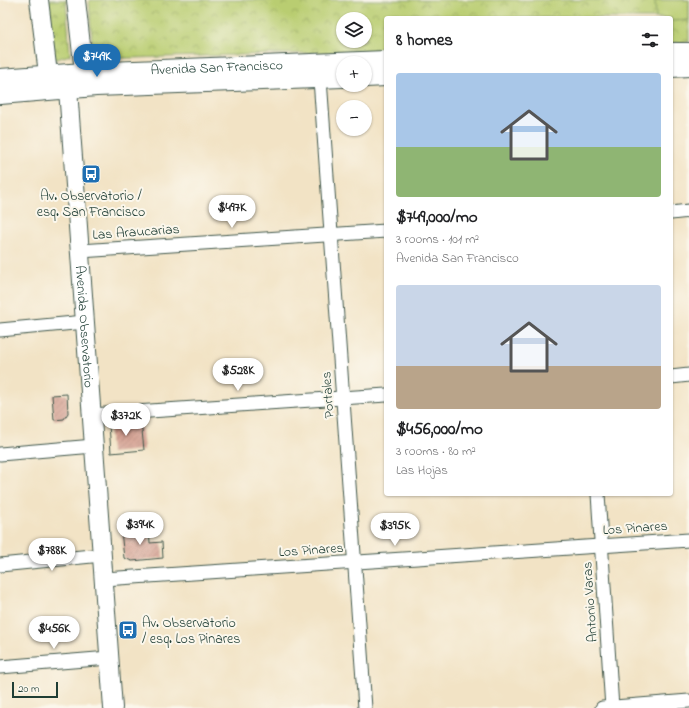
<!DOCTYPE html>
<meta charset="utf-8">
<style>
:root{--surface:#fff;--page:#f2f2f2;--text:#202124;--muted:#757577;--accent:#1f6fb2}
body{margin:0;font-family:"Indie Flower",sans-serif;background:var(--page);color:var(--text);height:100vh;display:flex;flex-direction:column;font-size:15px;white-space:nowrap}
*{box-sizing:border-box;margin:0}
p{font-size:13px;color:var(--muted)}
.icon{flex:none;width:22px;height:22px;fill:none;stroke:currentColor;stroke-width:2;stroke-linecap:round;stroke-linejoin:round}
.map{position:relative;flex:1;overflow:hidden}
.details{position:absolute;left:384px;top:16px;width:289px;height:480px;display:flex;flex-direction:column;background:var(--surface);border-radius:4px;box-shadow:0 1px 3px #0004}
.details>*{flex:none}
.controls{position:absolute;left:336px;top:12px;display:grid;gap:8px}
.controls a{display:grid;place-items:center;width:36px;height:36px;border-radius:50%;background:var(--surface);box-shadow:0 1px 3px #0004;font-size:20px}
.scale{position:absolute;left:12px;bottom:10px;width:46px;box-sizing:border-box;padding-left:4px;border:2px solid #1f3d34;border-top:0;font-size:11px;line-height:14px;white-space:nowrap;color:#1f3d34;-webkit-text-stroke:3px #fbf7ec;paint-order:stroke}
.price{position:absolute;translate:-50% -34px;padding:0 9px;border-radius:14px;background:#fff;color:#222;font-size:13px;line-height:26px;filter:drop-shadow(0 1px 2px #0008)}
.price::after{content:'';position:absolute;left:50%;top:24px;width:12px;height:9px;margin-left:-6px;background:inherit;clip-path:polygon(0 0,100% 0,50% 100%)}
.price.selected{background:var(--accent);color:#fff}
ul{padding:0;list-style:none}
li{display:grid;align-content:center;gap:8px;height:212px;padding:0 12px}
li span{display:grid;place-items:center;height:124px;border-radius:4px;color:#555}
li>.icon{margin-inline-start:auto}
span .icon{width:72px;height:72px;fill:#fffc;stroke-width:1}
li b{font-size:17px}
h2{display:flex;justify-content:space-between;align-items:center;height:48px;padding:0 12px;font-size:17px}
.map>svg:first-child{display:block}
.park{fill:url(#park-crowns);stroke:#6c8552;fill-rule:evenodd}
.pitch{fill:#b9cd71;stroke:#6c8552}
.building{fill:url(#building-hatch)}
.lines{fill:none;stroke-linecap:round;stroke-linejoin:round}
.street-casing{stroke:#3f564a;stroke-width:15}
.secondary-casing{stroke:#3f564a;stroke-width:20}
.street{stroke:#fff;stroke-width:13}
.secondary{stroke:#fff;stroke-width:18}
.labels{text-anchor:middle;stroke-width:4;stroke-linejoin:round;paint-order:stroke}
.street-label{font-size:14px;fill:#1f3d34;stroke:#fbf7ec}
.poi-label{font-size:14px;fill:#1f3d34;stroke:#fbf7ec}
</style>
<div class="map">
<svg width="689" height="708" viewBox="0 0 689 708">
<defs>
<pattern id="park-crowns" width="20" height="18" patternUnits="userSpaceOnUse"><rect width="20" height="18" fill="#b9cd71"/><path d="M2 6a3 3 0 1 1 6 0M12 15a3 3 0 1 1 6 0" fill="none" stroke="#96a85e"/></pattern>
<pattern id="building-hatch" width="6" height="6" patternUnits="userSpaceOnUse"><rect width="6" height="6" fill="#d29a8b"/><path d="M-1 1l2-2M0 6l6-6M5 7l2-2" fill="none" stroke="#aa7f72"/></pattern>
</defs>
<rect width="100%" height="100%" fill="#fbf7ec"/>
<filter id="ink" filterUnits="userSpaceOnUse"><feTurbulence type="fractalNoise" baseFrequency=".025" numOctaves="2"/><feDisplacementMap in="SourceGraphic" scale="8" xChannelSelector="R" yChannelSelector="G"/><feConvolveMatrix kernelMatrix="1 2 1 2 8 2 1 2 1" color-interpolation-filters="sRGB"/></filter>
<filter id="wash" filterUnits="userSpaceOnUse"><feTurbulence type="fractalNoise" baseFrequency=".012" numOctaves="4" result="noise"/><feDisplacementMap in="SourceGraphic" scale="16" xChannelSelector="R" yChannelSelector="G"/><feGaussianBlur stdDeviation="0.9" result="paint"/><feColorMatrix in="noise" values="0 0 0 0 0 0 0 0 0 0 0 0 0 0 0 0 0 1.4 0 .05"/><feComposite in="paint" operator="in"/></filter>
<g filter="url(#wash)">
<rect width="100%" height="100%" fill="#f2e3c5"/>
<g class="park">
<path d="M46,0H66L70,55L53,60Z"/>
<path d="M89,0H689V42L671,43V18H386V51L93,59ZM343,19H365V41H343Z"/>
</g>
<path class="pitch" d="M655,0H689V20L671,21V18H656Z"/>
<g id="blocks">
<g class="building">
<path d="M67,394L68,413L64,419L54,420L52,395Z"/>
<path d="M141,421L144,450L111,453L109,424Z"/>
<path d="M149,528L150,543L162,542L163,558L132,561L124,558L121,531Z"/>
</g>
</g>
</g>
<g filter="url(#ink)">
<use href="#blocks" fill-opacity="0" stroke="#3f564a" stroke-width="1"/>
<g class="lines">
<g class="street-casing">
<g id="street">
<path d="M320,79L365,708"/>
<path d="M671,213L689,211"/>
<path d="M80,251L386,231"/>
<path d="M0,330L85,322"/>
<path d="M671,377L689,375"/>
<path d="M91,415L386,395"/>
<path d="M0,454L94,446"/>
<path d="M598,494L612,708"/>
<path d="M0,565L102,555"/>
<path d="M104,579L689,540"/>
<path d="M0,667L109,658"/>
<path d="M602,708L689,701"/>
</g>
</g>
<g class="secondary-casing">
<g id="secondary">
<path d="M39,0L48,74L58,82"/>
<path id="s1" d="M76,0L84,72L68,89L113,708"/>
<path d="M671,52H689"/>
<path d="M671,68L689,67"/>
<path id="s2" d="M0,78L84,72L386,60"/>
<path d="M365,78L386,77"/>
<path d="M0,95L96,87L343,78"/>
</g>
</g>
<use href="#street" class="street"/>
<use href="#secondary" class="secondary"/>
</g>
</g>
<defs>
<g id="bus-square" transform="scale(1)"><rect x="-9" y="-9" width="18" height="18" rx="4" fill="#1f6fb2" stroke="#fbf7ec"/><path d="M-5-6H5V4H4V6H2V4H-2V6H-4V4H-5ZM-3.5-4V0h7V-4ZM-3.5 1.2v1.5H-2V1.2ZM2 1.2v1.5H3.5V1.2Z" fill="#fff"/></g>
</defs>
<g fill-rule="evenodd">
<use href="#bus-square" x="91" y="174"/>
<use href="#bus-square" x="128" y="630"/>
</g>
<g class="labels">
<g class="street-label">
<text dy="5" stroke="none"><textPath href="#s2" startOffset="217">Avenida San Francisco</textPath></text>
<text transform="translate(136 231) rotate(-4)" y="5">Las Araucarias</text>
<text dy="5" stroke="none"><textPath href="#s1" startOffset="334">Avenida Observatorio</textPath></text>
<text transform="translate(327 395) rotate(-94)" y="5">Portales</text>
<text transform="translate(635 527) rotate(-4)" y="5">Los Pinares</text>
<text transform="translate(311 549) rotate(-4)" y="5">Los Pinares</text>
<text transform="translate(589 602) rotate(-94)" y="5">Antonio Varas</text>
</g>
<g class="poi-label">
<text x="91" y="200">Av. Observatorio /<tspan x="91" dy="16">esq. San Francisco</tspan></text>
<text x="142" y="627" text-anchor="start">Av. Observatorio<tspan x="142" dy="16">/ esq. Los Pinares</tspan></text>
</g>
</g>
</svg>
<div class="controls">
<a><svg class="icon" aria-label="layers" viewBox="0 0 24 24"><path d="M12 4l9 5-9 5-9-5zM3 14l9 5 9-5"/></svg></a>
<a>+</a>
<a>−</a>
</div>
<div class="scale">20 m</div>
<b class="price selected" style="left:97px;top:78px">$749K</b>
<b class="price" style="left:232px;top:229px">$497K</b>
<b class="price" style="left:238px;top:392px">$528K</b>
<b class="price" style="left:126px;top:437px">$372K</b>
<b class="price" style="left:140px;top:546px">$394K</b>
<b class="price" style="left:395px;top:547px">$395K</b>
<b class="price" style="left:52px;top:572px">$788K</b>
<b class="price" style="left:54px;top:650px">$456K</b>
<section class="details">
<h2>8 homes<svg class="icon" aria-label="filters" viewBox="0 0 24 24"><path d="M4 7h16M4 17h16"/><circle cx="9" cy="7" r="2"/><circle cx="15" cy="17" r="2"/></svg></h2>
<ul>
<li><span style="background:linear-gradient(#a9c7e8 60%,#8fb573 0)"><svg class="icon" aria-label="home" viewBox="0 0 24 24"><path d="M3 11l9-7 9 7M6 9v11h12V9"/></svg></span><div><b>$749,000/mo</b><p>3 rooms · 101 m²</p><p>Avenida San Francisco</p></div></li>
<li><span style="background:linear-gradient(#c9d6e8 65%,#b9a48a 0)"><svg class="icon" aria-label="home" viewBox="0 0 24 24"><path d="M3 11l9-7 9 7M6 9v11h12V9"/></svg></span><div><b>$456,000/mo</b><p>3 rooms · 80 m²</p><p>Las Hojas</p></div></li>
</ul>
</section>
</div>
